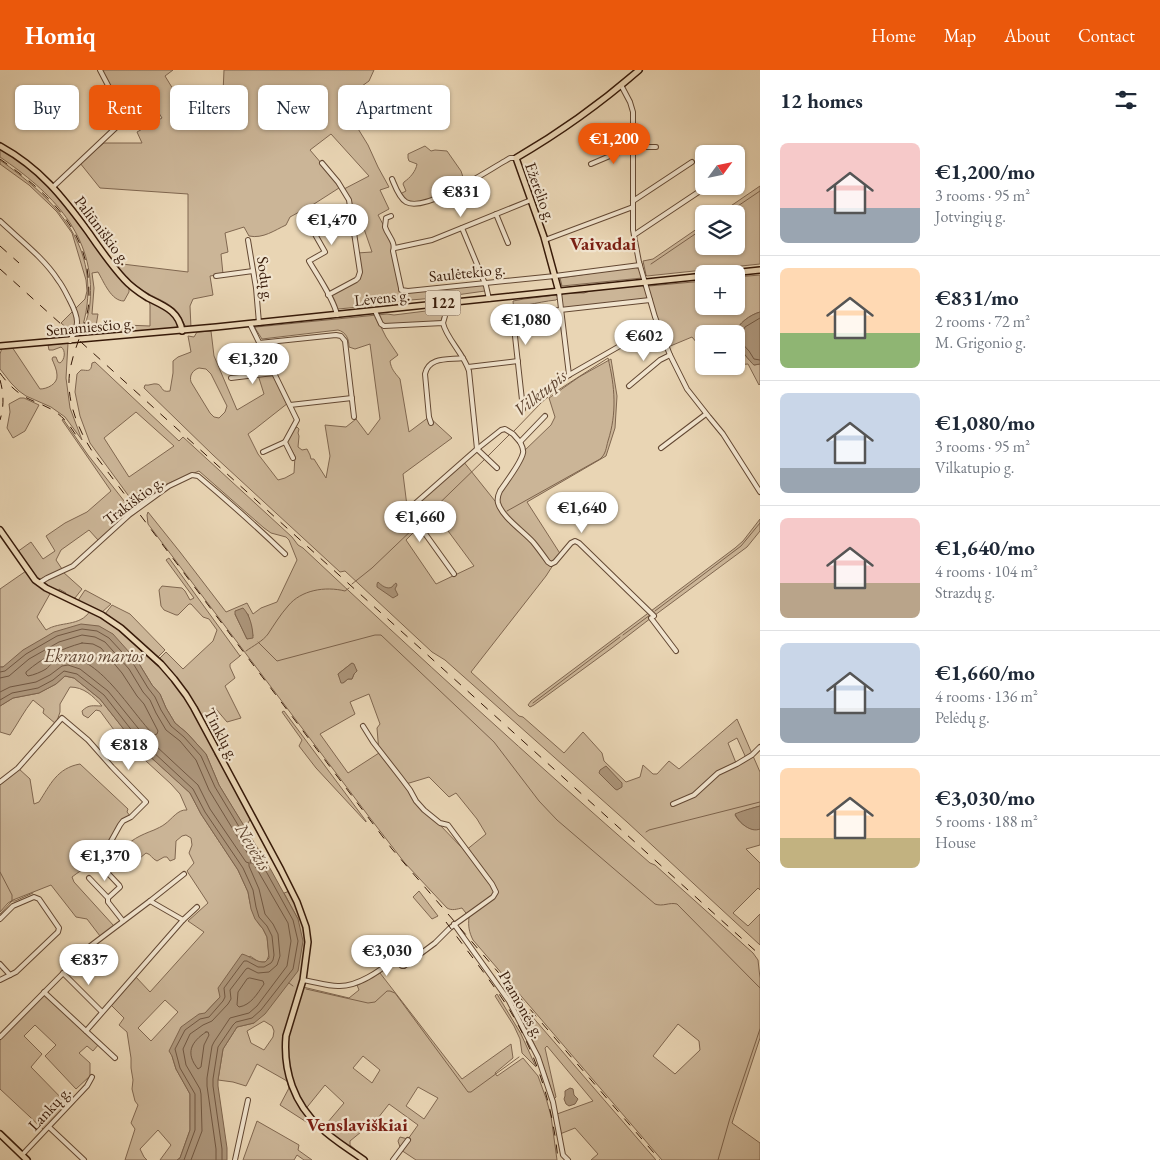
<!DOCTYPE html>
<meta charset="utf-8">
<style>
:root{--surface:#fff;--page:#f6f6f7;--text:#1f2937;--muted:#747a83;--line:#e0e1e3;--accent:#ea580c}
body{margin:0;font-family:"EB Garamond",serif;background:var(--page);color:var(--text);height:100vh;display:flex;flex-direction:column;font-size:19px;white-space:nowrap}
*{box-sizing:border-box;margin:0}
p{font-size:16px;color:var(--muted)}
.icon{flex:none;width:28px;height:28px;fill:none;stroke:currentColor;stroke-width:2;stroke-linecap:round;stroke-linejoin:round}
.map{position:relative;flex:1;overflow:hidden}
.sheet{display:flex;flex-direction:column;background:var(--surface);width:400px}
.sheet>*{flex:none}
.hud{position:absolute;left:15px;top:15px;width:475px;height:45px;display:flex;gap:10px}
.needle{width:32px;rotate:57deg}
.tools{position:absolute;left:695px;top:75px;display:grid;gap:10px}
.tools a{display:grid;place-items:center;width:50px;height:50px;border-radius:8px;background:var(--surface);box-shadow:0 1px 4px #0004;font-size:25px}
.price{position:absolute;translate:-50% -42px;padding:0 11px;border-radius:18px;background:#fff;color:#222;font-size:16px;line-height:32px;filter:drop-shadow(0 1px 2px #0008)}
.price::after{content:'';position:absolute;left:50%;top:30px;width:15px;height:11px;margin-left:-8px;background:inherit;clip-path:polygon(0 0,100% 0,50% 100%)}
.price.active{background:var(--accent);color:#fff}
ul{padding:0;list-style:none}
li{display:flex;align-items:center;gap:15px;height:125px;padding:0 20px}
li+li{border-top:1px solid var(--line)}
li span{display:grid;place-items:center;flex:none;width:140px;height:100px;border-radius:8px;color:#555}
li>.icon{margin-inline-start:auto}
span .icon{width:60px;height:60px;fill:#fffc;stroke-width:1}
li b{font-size:21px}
h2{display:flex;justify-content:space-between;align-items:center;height:60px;padding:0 20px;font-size:21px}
.pill{padding:0 18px;border-radius:8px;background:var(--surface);box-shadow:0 1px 4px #0004;font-size:18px;line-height:45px}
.pill.active{background:var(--accent);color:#fff}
header{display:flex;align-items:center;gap:30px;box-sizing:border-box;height:70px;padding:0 25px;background:var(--accent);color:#fff}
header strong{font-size:24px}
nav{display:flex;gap:28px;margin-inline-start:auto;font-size:18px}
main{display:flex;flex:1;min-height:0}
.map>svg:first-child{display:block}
.green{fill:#cbb597;stroke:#806750;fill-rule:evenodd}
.water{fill:#ac957a;stroke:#7d634c}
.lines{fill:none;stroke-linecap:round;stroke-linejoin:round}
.shore{stroke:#715741;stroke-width:1}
.stream{stroke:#7d634c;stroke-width:1}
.minor-casing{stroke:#634833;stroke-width:6}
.major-casing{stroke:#361908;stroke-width:8}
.minor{stroke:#f1e4ce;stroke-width:4}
.major{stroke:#e9d5b4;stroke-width:5}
.rail{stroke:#361908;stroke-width:1;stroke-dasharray:9 9;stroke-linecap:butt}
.labels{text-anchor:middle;stroke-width:4.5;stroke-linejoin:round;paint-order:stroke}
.shield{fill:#f1e4ce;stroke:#6e5643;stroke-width:1}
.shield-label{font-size:15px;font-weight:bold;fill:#361908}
.street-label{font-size:16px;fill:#361908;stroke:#f1e4ce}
.water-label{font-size:18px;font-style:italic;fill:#5f4430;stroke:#f1e4ce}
.quarter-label{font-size:19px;font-weight:bold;fill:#7a1f14;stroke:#f1e4ce}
</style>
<header>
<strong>Homiq</strong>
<nav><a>Home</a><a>Map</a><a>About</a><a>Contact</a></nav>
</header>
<main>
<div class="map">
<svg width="760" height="1090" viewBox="0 0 760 1090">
<rect width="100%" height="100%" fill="#e9d5b4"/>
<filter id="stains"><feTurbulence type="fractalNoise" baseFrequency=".004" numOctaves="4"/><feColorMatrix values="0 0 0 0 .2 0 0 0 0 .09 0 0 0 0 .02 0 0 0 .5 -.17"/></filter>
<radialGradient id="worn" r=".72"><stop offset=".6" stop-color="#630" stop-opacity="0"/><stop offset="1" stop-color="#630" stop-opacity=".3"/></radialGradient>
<g class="green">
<path d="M101,0H173L165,6L187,42L219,23H223L224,0H374L369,11L341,31L368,75L378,97L389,117L380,120L389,139L378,145L393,173V182L402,220L485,213V221L449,226L447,227L374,233L370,236L338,239L335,238L329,226L360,208L357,183L372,182L362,153L354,156L349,129L344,119L369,106L331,64L310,80L339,114V118L314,134L290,147L286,155C275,160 263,169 249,166L244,157L225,163L228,182L221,184L223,204L210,206L213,225L193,229L190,236L191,258L186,257C183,253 181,247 178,243C170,232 154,228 142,220C131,213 122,203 114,193L188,202V124L100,118L80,93L104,73H142L137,62L162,48L147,24L130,34L131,23L118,18L113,21Z"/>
<path d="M425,76L431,81L435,80L447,81L461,101L464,110L459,113L438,119L437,126C427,131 418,133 406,131L400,124L406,121L403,114L404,112C410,108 416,101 417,94L409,91L408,88V84Z"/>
<path d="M0,79L22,92L42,109L60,129L116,204L129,217V222L124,231C111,231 104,212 98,202L92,203L94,218L92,244H98L96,256L125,255L150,256V235L149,231C160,237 180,244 177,259L137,261V262L86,268L81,266C85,255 89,244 90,233C96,165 51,122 0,87Z"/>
<path d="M0,90C50,126 95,168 87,235C86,245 83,255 80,265L77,264L76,266L61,253L85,229L87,221L86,210L72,163L57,142L49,134L29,115L0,94Z"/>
<path d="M760,116V194L647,206L646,205L643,191L653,189L704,154V176H736V144H719Z"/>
<path d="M634,197L640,199L642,208L562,216L560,208Z"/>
<path d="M760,205V242C750,245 738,253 735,264H704V277L697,273L692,267L668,277L655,242L648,217L649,216L704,211V236H736V207Z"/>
<path d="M642,215C645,218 648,225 646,229L564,238L562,236L561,225L563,223H584L590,221Z"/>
<path d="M556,225L558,228L556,230C546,231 537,233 527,235L528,242L514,243L513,231L524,229Z"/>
<path d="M439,237L443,245L441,251L380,255L386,267L398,285L390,291C391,299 395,303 400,309L409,362L429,347L452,368L403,404L408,444H410V440L463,391L499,436L498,426L523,382L551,355L555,347L549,328L579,307L611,289L617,326L615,358L606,386L527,432L561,485L555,492L546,506L471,602L519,646L523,647L564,683L583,662L602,683L604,691L626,712L640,707L643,695L653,704H657L669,691L679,699L737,649L760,702V736L747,740L735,745C740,754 750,761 760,759V775L746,779L760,793V820L758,818L733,843L748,856L760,844V875L627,752L445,590L432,582L345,501L340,502L213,385L144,318L145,315C149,316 153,313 157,314C163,315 160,323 170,321L173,303V291L178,287L191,282L188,266L194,267L197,262L211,261L214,286L237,340L264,324L258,305L274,303L288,333L255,359L248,364L258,384L278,410L285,408L294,403L295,386L286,371L292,361L297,357L299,359L298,363L299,366L298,377L302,380L307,379L310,385L311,389H314L326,408L330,386L325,355L346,357L356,349L368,365L380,349L370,274L355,279L349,277C349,269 346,262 338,260L262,269L255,258L256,257L387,244L394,245L426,241L430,239ZM199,298L206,299L211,304L227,336L225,342L219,348L214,347L210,343L191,312C189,305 193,300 199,298ZM434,442L474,496L436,514L406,470ZM737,668L746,688L736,693L728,673Z"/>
<path d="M736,272C738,276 750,292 754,295L760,294V314L759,315L748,294L736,295Z"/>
<path d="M68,273L66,308L70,338L82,370L65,347L51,337L26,326L19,321L11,313L0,299V284L2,278L12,277L40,319C47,319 58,314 57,305C57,300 54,294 52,289L53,287H56L58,292L60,293C65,290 66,280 61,277L53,280H49L48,275Z"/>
<path d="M95,292L179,371L183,367L292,467L298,475L303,478C417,585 532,690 650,793L655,795L753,883L758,890L760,908V968L732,1053L760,1073V1090H662L473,870C469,862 468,856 469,847L462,838C457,839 452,841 447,838L404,792L370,748L148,454L147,445L148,442L180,482L226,542L247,533L253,544L261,538L277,532L297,490L289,470L286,467L271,463L264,458L199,401L167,414L136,436L90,373L80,346L75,322L77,304L81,300C88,300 91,303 92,293ZM136,342L174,376L129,407L104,368ZM235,544H248L253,566L247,569ZM352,593L357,601L354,604L352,609H348L343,613L338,604ZM369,624L380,654L377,658L379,683L348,703L320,664L355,644L350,632ZM429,707L449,727L456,723L477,749L486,764L465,781L438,753L426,743L406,714ZM678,954L699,971L700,980L675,1004L653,986Z"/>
<path d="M20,328H24L39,335L25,361L13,368L7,358L10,342L9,334Z"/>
<path d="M63,349L88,385L132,441L98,470L89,460L61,480L56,490L62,499L38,510L17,482L31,472L43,489L55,481L46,466L65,453L87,442L111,421L62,350Z"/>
<path d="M760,449V461L747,477L651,548L612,578L534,635L530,637L528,635L531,631L735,478L743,471Z"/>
<path d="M169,488L240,586L230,594V597L235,608L225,616L241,648L227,652L216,639L201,647L181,614L159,591V589L166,582L183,599L213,571L217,560L209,549L203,547L191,534H189L178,545H176L164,540L161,536L159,520L162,516L182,518L185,521L190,530L194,528L166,490Z"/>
<path d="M26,501L51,522L37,547L46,560C60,551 80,557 90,541L107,549L120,559L141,581L171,608L185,626L213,677L215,685L223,697L251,748L245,758L219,715L206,684L187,663L175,653L166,638L160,624L152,615L138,592L0,597V519Z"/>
<path d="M63,502L82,519L75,528H70L65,524L66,523L59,519V521L52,519L44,514L46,511Z"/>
<path d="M85,520L111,534L101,543L79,532V529Z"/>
<path d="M112,535L130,544L165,580L158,587H156L105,544Z"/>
<path d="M65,606L74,608L100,629L133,671L190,723L201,744L238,800L248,822L250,833L258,853L263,859L267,867L269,885L267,890L265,892H259L250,886L220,927L205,943L172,986L176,999L190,1024V1060L180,1088L177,1090H160L171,1075L158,1060L140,1079L144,1087L147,1090H125L135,1059L131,1053L138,1035L135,1031L132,1019L133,1010L131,998V988L127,962L119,955L124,948L110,934L135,906L150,922L204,862L188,851L208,833L187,801L194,793L189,783L192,775L191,768L186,765L182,766L176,771L175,789L170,791L167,787H164L157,791C152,789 151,784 146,783L140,788L131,782L122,785L121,782C129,770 141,765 154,760C158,758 161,757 165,754C172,749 178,739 187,740L180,724L171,714L134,680L116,660H114L100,641L96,640L88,648L83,645L82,641C89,634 93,636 102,636C93,626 84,617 70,617L60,634V642L56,654L43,643L44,639L33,630C24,641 18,653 10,665L0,662V636L13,628L39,623L56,614ZM165,930L178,942L151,971L138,958Z"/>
<path d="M284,641L366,751V752L316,698L299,676L302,670L282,642Z"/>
<path d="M80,694L128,739L127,742L131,747L123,751L100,791L102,797C88,795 84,798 72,807L74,812L114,856L100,866L87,849L76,847L51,815L13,830L8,833L0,842V712L18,698L30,709L34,734L39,732C50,715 57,698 80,694Z"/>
<path d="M290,821L300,844L304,857L306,872L301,911L289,948L284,967L291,1019L325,1064L280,1035L289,1018L287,1011L257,994L246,1016L233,1012L218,1010L223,979L237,957L254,953L298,849L284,823ZM264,951L272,956L274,961L273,967L264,980L251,973L247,961Z"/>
<path d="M419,821L438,846L432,849L413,827Z"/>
<path d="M380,903L462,1009L511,974L513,988L495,1003L497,1006L523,988L538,1006L546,1028L551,1046L557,1090H416L401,1080L398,1071L400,1067L408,1069L418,1055L389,1034L378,1048L350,1071V1075L368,1090H364L322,1059L344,1033L325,1015L304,1041L291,1015L285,975L303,917L349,928L359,920L357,915ZM363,986L380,1000L372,1013L353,998ZM418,1017L438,1028L424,1049L406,1036Z"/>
<path d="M505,915L656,1090H591L598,1084L575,1058L560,1064L557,1044L593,1031L547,976L545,978L556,1027L554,1029C547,1004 538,981 527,959C519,944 510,931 503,917Z"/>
<path d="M45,923L99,974L93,981L87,976L79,983L90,993V1006L76,1019L45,986L56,975L35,955L24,966L42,984L31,997L69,1036L44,1060L0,1019V967Z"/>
<path d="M497,924L521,964L536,997L522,983L520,969L514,956L495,926Z"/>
<path d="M257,1051L299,1075L298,1080L312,1090H304L297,1085L294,1090H243Z"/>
</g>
<g class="water">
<path d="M760,242V294L754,295C751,293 737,275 736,272C736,271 736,265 736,264H735C738,253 750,245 760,242Z"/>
<path d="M378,512C381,515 387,520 392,517C393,516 394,514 396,513L397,515L395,519L398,525L393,528L377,517V514Z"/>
<path d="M243,538C250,545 253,558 253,568L247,569L235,544V541Z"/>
<path d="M81,554L99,556L113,564L138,592L152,615L160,624L166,638L175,653L187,663L206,684L219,715L271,800L298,849L303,871L298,901L265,944L254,953L237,957L223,979L218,1010V1016L227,1078V1090H177L180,1088L190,1060V1024L176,999L172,986L169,981L181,957L199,944L205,943L220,927L218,918L242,884C250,886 257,893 265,892L269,888L267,867L263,859L255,849L251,839L248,822L238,800L201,744L190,723L133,671L100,629L74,608L65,606L56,614L39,623L13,628L0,636V597H3L23,580L54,562Z"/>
<path d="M352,593L354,594L357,601L354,604L352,609H348L343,613H341L338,604Z"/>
<path d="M606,696L622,713V717L617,720L615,719L599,703L600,700Z"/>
<path d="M760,736V759C751,763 739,753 735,744C741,741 753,738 760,736Z"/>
<path d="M570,1018L573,1019L574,1025L578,1029L575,1034L569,1036L566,1034L564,1029L565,1026V1021Z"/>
</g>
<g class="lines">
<g class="shore">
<path d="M760,248L745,257L738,269L749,281L754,289L760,290"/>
<path d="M82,573L93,574L101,578L122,603L137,626L144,634L158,661L157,664L154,665C132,644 97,581 62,588C54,589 51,595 46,599C41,602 34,605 28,606L26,604V602C43,587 61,579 82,573Z"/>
<path d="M0,602L5,601L26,584L57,566L82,559L97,561L109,568L134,595L148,618L155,627L161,640L171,656L184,667L201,686L215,717L267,803L293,850L298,871L293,899L261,940L252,948L236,952L233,955L218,977L213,1009V1016L222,1079V1090"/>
<path d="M0,608L9,606L29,589L59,572L82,565L95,567L105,572L129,599L143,622L150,630L156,643L166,660L180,671L196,690L209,720L251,789L250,793H253L258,801L288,853L291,871L287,896L257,936L249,943L230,948L214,972L212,976L207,1008V1016L216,1079V1090"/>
<path d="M0,622L10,617L36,612L50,605L62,596L68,595L80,599L108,621L142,663L198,715L210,739L246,792L249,793V796L259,819L265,844L273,854L278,864L280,886L277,895L269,902L258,903L248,898L246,899L230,920L231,929L228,934L212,951L203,955L190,964L183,979L186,995L200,1019L201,1024L202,1061L191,1090"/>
<path d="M0,630L12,623L38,618L53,610L64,601L77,604L104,625L137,667L193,719L205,742L243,798L253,820L256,837L259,847L267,856L272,866L274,885L273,890L271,893L264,897H258L247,891H244L224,918L225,927L223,931L209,947L200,949L185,960L175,979L180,998L195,1024V1060L184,1090"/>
<path d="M250,908L263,911L264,914C257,924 251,935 239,937L237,935L238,922L247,909Z"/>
<path d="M206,962H208L209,965L204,975L201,997L198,999C185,983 191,972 206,962Z"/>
</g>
<g class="stream">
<path d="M726,144L760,121"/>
<path d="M651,194L704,158"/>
<path d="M488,386L510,364"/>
<path d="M507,441L600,389C606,384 606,378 608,371C617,343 615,317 608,288L549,326L541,333L514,361"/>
<path d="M420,452L485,389"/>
<path d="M352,514L372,498L416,456"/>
<path d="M655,541L741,476L760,453"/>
<path d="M623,565L650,545"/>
<path d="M258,572L277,591L375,565H381L494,672L539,731L557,750L655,834C663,837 669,832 677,834L760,918"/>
<path d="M246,581C253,576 263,571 268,564C274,555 280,545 288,536C301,520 325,516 345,521L349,518"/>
<path d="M240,586L241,585"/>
<path d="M533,633L620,567"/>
<path d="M646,762L649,760L760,732"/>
<path d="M0,802L12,825V831L0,844"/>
<path d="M12,831H15L33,823"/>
<path d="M289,913L293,916"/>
<path d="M306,919L368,933L375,932L387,921H390L395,923L468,1022H471L519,987"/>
<path d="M718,1090L730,1048L760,959"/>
</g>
<g class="minor-casing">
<g id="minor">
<path d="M621,15L630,32L633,42V160L639,192L655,247L670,285L687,319L709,347L723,364L760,422"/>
<path d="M322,93L338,112L349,130L360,202L358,208L356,210L328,225"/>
<path d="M591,94L631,77H656"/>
<path d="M392,109C395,116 399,128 406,132C425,143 487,101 505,91L510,88H516"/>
<path d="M53,117L124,50V46L100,0"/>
<path d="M633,131L692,92"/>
<path d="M496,144L508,173"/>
<path d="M391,146L386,148C386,149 385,156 385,157C388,166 396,172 393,181L401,218V220L408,221L555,206L640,195"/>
<path d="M0,151C19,169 44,188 58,210C62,215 65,221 68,227C72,235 77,243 77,252C77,259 73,265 70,271"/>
<path d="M308,152L325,182L309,191C317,205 334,229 337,245"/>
<path d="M462,158L486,216L489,229"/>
<path d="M634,165L703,119"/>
<path d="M248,170L256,218L259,253"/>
<path d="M545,170L633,137"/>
<path d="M395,178L432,170L531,130"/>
<path d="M216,206L253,201"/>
<path d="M559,222L569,305"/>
<path d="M442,234L445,246L443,253"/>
<path d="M375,241L381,254L384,256L443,253C446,268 464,284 469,301L477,379L497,398"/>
<path d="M250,254L297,350L285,372L293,388"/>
<path d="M259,273L336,265L341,266L345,271L354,347"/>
<path d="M468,297L518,291"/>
<path d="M231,308L274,303"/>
<path d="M629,316L660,290L670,285"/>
<path d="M547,322L569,305L632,269L658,256"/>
<path d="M290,335L352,328"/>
<path d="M523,339L513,248L515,245L650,230"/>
<path d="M431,353L429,347L425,304C429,286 449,290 463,288"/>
<path d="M520,372C522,376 524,379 523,383C521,393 506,412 500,421C498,425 497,429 498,433C502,447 523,461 533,472C538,478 543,485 548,492L551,494L555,492L571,473L575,471L579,473L654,546"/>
<path d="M661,378L706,344"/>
<path d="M263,382L285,372"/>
<path d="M454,504L411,444L410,438L477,379L501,360L505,359L513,364L520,372L545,346"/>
<path d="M39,513L47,508L73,496L129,445L169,416L192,405L198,406C228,431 257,457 285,484"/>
<path d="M651,548L676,581"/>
<path d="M0,712L18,698L62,648L88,670L112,697L146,732L131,747L123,751L120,755L100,791L102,797L119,815L120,817L108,828V832L123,851"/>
<path d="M673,734L694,725L718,703L737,694L752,685L760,677"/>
<path d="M89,808L108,828"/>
<path d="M150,831L183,850"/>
<path d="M0,849L13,836L34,827L39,829L59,858L58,862L16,902L0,910"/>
<path d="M454,854L509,931L538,987L553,1032L563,1085L568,1090"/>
<path d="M0,894L10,905"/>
<path d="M63,903L102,942"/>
<path d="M303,910C315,912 327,916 338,916C357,917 380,901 394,889L402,896H404L435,873L450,858L493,827L496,822L492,814L448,755L440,753L424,740L416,731L410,720L401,708L373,672L363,656"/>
<path d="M44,922L115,988"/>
<path d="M86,961L183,850L197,837"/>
<path d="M0,967L89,877L150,831L184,804"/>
<path d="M49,1057L84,1090"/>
<path d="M22,1085L87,1016L92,1007"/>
<path d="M235,1090L248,1030"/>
<path d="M393,1090L408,1070"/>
</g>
</g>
<g class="major-casing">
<g id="major">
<path d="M0,76C40,98 63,127 89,163C100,179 111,195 124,209C131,217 140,223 148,228C164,236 179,241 182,261"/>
<path d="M722,204L760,200"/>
<path d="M559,222L544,167L516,88C559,63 601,33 639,0"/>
<path d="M0,276L216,257L704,206"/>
<path d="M0,460L35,510L46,518L102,545L121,558L161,594L174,609L186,625L194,638L281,800L297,832L306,857L308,872L303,910L286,966C283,1001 294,1034 320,1057C333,1070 349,1079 364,1090"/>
<path d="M0,1064L27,1090"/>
</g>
</g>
<use href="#minor" class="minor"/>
<use href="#major" class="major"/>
<g class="rail">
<path d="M0,89C41,118 83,153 88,206C89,219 90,232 87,244C83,261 75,277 71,295C64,324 76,356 92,381L392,779L660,1090"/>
<path d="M0,176L19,193"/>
<path d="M0,199L760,885"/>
<path d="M0,303C7,313 15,321 25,327C36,333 48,336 57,343C67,350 73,361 80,371"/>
<path d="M0,310C4,324 4,337 0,350"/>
<path d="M446,852C467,881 490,909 509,939C537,985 553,1036 558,1090"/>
</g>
</g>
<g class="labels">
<rect class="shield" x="425.5" y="220.5" width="35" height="25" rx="4"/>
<g class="shield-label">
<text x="443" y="238">122</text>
</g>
<g class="street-label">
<text transform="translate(541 122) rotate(70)" y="6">Ežerėlio g.</text>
<text transform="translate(103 160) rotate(53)" y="6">Paliūniškio g.</text>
<text transform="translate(467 202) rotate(-6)" y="6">Saulėtekio g.</text>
<text transform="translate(266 209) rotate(82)" y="6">Sodų g.</text>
<text transform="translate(382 227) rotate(-6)" y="6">Lėvens g.</text>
<text transform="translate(90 256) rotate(-5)" y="6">Senamiesčio g.</text>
<text transform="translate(133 430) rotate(-37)" y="6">Trakiškio g.</text>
<text transform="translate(222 664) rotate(62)" y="6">Tinklų g.</text>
<text transform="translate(522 934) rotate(60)" y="6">Pramonės g.</text>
<text transform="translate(49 1038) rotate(-47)" y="6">Lankų g.</text>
</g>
<g class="water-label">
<text transform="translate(540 323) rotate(-39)" y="6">Vilktupis</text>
<text x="94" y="592">Ekrano marios</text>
<text transform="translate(253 777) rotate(59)" y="6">Nevėžis</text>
</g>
<g class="quarter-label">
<text x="603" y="180">Vaivadai</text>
<text x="357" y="1061">Venslaviškiai</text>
</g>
</g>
<rect width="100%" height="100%" filter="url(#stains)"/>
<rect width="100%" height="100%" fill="url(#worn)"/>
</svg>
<div class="tools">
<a><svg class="needle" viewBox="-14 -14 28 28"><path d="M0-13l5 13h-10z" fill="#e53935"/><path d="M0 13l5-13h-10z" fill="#747a83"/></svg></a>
<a><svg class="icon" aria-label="layers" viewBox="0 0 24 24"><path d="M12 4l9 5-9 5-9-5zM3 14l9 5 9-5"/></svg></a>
<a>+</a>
<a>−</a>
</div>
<b class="price active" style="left:614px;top:95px">€1,200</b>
<b class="price" style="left:461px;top:148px">€831</b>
<b class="price" style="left:332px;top:176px">€1,470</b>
<b class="price" style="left:526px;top:276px">€1,080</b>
<b class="price" style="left:644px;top:292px">€602</b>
<b class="price" style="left:253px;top:315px">€1,320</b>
<b class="price" style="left:582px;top:464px">€1,640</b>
<b class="price" style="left:420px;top:473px">€1,660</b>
<b class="price" style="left:129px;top:701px">€818</b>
<b class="price" style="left:105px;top:812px">€1,370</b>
<b class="price" style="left:387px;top:907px">€3,030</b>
<b class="price" style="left:89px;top:916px">€837</b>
<div class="hud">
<a class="pill">Buy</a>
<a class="pill active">Rent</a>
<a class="pill">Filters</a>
<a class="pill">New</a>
<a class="pill">Apartment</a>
</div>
</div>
<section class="sheet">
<h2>12 homes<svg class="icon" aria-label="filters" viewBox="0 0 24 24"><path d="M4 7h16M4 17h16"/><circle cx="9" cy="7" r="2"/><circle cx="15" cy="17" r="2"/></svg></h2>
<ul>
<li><span style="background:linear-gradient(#f6c9c9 65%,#9aa5b1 0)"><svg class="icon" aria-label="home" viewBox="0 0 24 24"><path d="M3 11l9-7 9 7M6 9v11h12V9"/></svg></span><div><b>€1,200/mo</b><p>3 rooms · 95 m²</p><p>Jotvingių g.</p></div></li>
<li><span style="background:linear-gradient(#ffd9b3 65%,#8fb573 0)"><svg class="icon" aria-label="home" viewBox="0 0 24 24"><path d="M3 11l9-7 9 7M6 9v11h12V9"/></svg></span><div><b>€831/mo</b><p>2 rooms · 72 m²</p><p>M. Grigonio g.</p></div></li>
<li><span style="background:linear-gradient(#c9d6e8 75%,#9aa5b1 0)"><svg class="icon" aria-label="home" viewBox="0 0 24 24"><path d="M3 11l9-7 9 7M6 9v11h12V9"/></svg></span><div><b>€1,080/mo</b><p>3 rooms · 95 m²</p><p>Vilkatupio g.</p></div></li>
<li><span style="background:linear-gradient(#f6c9c9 65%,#b9a48a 0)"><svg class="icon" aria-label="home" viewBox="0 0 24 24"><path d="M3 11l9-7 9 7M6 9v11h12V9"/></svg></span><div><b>€1,640/mo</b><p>4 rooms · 104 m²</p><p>Strazdų g.</p></div></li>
<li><span style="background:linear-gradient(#c9d6e8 65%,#9aa5b1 0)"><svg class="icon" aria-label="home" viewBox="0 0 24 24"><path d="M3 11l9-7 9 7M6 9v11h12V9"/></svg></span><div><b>€1,660/mo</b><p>4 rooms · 136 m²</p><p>Pelėdų g.</p></div></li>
<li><span style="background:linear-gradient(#ffd9b3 70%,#c2b280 0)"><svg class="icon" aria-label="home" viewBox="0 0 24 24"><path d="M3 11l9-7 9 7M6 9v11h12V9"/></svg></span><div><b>€3,030/mo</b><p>5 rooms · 188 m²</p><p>House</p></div></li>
</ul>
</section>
</main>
